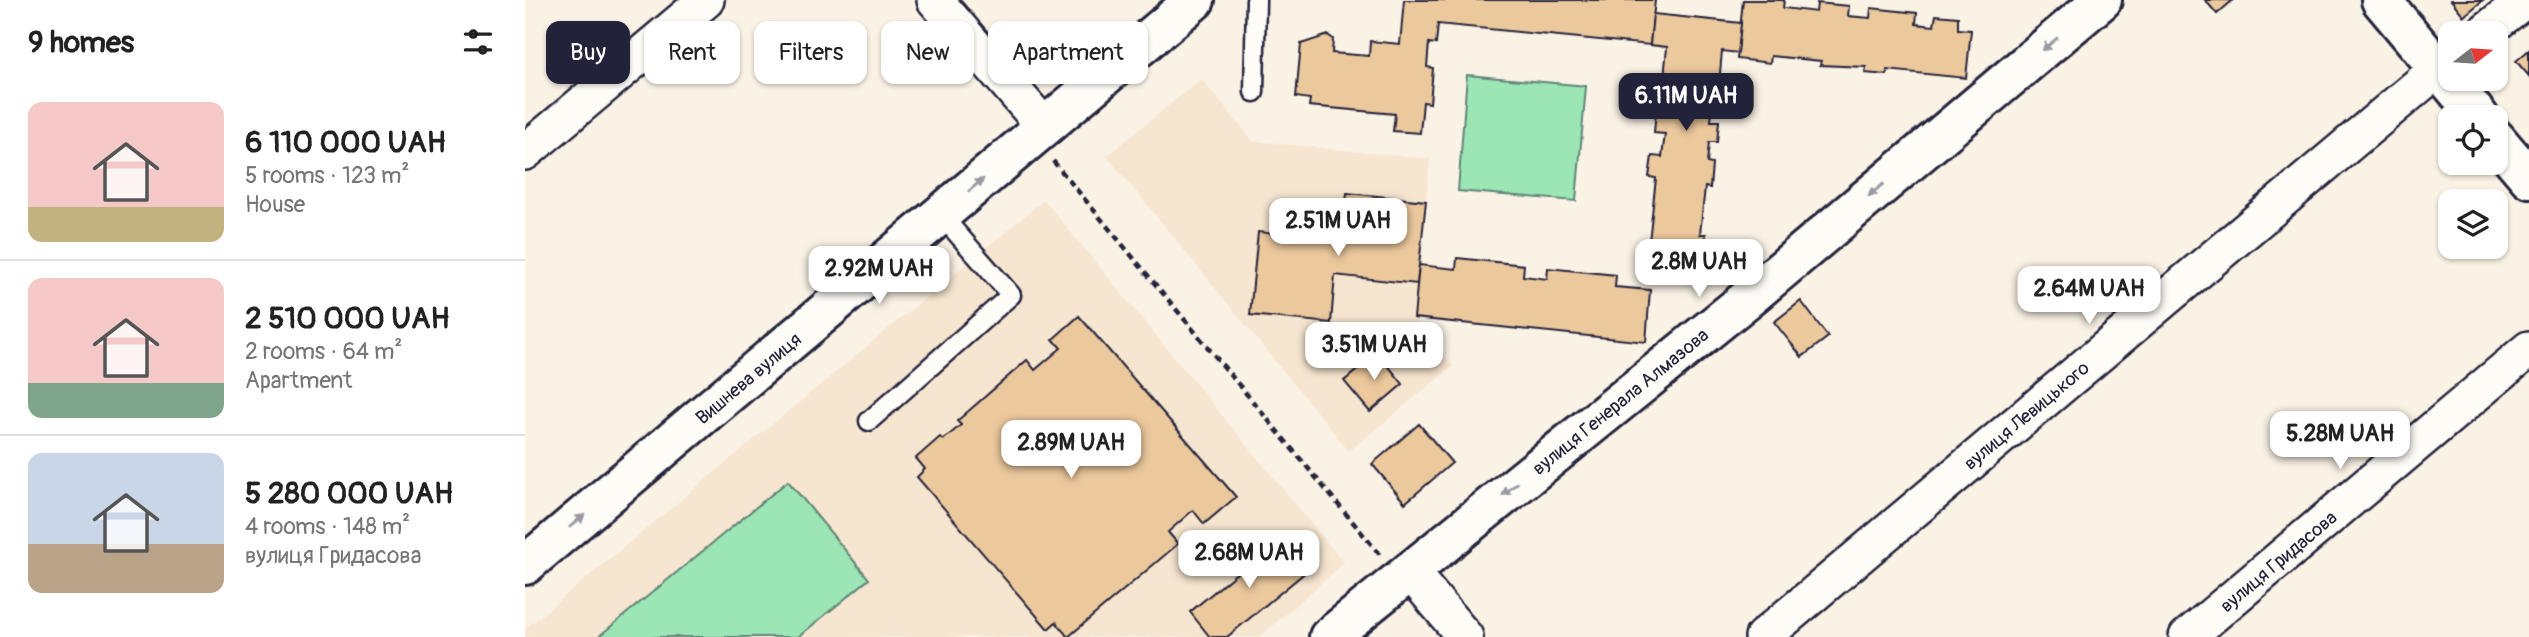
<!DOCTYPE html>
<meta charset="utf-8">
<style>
:root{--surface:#fff;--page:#f2f2f2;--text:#222;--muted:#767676;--line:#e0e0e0;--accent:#22223b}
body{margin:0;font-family:Pangolin,sans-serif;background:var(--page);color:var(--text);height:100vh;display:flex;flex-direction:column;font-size:26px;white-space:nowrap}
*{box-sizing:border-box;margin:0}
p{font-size:23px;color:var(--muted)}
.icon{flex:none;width:38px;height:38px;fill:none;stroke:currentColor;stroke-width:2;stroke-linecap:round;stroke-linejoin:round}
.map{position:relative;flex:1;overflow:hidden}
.sheet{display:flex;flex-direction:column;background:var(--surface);width:525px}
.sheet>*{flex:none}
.hud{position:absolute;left:21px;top:21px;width:665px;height:63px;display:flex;gap:14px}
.needle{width:46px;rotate:73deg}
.controls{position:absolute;left:1913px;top:21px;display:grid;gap:14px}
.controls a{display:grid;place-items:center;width:70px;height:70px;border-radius:14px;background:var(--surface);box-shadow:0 2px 5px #0004;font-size:35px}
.price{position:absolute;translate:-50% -60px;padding:0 16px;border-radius:14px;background:#fff;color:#222;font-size:23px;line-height:46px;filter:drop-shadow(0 2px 4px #0008)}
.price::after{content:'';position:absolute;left:50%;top:42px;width:21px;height:16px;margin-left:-10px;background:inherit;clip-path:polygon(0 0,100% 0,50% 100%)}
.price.active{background:var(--accent);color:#fff}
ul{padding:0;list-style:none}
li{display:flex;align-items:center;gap:21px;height:175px;padding:0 28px}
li+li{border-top:2px solid var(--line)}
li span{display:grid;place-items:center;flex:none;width:196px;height:140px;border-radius:14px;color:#555}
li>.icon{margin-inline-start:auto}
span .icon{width:84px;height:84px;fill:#fffc;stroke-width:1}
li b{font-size:30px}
h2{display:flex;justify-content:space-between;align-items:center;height:84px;padding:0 28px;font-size:30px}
.tag{padding:0 24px;border-radius:14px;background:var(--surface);box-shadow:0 2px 5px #0004;font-size:24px;line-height:63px}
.tag.active{background:var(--accent);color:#fff}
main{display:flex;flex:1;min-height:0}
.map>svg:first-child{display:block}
.built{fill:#f6e5cf}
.green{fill:#9ce6b5;stroke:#5f8478;stroke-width:2}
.building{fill:#ecc89d;stroke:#22223b;stroke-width:2}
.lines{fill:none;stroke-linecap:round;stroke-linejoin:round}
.service-casing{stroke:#22223b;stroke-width:23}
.minor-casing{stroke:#22223b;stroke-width:40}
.tertiary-casing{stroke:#22223b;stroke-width:44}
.path{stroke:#22223b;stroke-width:4.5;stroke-dasharray:7 5;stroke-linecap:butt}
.service{stroke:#fdfcf7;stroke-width:18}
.minor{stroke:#fdfcf7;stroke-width:35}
.tertiary{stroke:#fdfcf7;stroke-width:38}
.oneway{fill:#9a9aa2}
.labels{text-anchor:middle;stroke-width:5;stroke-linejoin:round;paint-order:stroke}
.street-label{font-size:19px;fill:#22223b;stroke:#fdfcf7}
</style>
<main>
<section class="sheet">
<h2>9 homes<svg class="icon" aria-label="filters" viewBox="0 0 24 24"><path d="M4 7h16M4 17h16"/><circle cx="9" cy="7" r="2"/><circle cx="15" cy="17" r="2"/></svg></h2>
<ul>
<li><span style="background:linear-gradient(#f6c9c9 75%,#c2b280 0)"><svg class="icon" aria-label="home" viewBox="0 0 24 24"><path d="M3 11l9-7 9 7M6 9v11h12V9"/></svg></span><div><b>6 110 000 UAH</b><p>5 rooms · 123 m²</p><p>House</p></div></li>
<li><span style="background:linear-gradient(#f6c9c9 75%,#7fa58c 0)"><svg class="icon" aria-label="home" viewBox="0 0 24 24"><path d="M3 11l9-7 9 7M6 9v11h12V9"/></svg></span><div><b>2 510 000 UAH</b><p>2 rooms · 64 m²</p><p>Apartment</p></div></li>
<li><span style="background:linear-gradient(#c9d6e8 65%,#b9a48a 0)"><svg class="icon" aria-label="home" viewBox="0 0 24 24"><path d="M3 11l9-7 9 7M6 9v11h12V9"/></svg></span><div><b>5 280 000 UAH</b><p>4 rooms · 148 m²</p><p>вулиця Гридасова</p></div></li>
</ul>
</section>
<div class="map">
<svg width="2004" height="637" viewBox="0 0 2004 637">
<rect width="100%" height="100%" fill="#faf2e5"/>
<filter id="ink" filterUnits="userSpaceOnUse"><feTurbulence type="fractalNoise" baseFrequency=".0143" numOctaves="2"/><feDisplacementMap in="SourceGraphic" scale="14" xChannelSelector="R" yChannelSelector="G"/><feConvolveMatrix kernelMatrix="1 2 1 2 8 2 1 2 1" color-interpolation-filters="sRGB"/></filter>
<g filter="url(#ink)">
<g class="built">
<path d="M676,79L728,141L905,159L889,318L928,366L824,451L582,156Z"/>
<path d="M519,200L819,563L734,637H0V629Z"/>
</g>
<g class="green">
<path d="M942,75L1061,86L1051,201L933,191Z"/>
<path d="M263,481L344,579L273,637H73Z"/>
</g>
<g class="building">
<path d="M879,0H1130L1125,45L913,24L911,44L904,43L902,67L908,68L905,103L898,102L895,133L868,131L870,114L784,106L785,99L771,97L776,44L803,35L808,39L807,53L844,56L845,41L875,44Z"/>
<path d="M1218,0H1259L1258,8L1291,12L1292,3L1324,6L1323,16L1345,18L1346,8L1392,13L1391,24L1409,26L1411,15L1433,17V29L1446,30L1441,78L1362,70V75L1340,73L1341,67L1295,65L1296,61L1246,56L1245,63L1212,59Z"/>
<path d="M1680,0H1708L1692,14Z"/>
<path d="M1926,0H1958L1939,16Z"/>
<path d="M1128,14L1216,23L1213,53L1197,51L1194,84H1190L1186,121H1194L1192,142H1184L1182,163L1187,164L1185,188L1180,187L1175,234H1181L1179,257L1176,256L1174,271L1131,266L1133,252L1123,251L1131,178L1124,177L1127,156L1137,157L1140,134L1129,133L1131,109H1136L1142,47L1125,45Z"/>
<path d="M2004,50V76L1991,61Z"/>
<path d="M822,193L901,201L892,284L810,275L806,323L725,315L733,232L817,241Z"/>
<path d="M932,258L999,265L998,276L1022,279L1023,268L1091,275L1090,287L1125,290L1121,342L889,318L894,265L931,269Z"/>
<path d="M1276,301L1303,337L1277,357L1249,322Z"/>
<path d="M554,316L711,497L679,524L668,510L643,532L653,544L543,637L531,622L523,629L392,477L400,469L391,458L415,437L418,440L436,425L432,421L502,360L510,370L536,348L528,339Z"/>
<path d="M853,353L878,384L845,412L819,381Z"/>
<path d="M894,424L927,463L880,503L847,464Z"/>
<path d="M755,537L783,570L702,637H685L665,612Z"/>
</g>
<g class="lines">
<g class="service-casing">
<g id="service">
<path d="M729,92L731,0"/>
<path d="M344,421L486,295L416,215"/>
</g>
</g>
<g class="minor-casing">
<g id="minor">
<path d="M410,0L520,127"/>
<path d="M1958,33L2000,0"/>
<path d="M0,152L181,0"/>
<path d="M884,570L940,637"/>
<path d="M1238,637L1925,59"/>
<path d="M1662,637L2004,349"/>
</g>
</g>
<g class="tertiary-casing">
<g id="tertiary">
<path d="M1856,0L1954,117"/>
<path d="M1970,138L2004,178"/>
<path d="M0,565L670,0"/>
<path d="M804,637L1227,295L1577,0"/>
</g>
</g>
<path class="path" d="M528,161L856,556"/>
<use href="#service" class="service"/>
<use href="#minor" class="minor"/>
<use href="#tertiary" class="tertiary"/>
</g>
<defs><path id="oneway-solid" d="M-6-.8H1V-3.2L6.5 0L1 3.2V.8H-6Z" transform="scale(1.75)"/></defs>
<g class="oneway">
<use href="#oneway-solid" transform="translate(1525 44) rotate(140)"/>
<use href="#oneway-solid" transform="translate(451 185) rotate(-40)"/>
<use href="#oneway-solid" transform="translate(1351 190) rotate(140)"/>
<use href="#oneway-solid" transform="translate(985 489) rotate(141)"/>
<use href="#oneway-solid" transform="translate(52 521) rotate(-40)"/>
</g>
</g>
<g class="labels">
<g class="street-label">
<text transform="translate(223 378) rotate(-40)" y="7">Вишнева вулиця</text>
<text transform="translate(1095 401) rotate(-39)" y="7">вулиця Генерала Алмазова</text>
<text transform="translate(1501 415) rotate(-40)" y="7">вулиця Левицького</text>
<text transform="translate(1753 561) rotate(-40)" y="7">вулиця Гридасова</text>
</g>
</g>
</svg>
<div class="controls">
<a><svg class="needle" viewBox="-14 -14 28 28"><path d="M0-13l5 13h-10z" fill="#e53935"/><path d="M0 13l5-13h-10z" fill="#767676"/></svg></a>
<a><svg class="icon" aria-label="locate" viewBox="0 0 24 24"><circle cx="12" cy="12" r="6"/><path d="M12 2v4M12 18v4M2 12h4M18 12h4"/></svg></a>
<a><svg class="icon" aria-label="layers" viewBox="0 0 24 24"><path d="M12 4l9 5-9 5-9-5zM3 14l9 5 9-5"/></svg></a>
</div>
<b class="price active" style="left:1161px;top:133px">6.11M UAH</b>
<b class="price" style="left:813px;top:258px">2.51M UAH</b>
<b class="price" style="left:1174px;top:299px">2.8M UAH</b>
<b class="price" style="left:354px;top:306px">2.92M UAH</b>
<b class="price" style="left:1564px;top:326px">2.64M UAH</b>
<b class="price" style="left:849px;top:382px">3.51M UAH</b>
<b class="price" style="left:1815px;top:471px">5.28M UAH</b>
<b class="price" style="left:546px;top:480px">2.89M UAH</b>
<b class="price" style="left:724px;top:590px">2.68M UAH</b>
<div class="hud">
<a class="tag active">Buy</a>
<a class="tag">Rent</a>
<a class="tag">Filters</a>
<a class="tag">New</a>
<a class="tag">Apartment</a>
</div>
</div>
</main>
